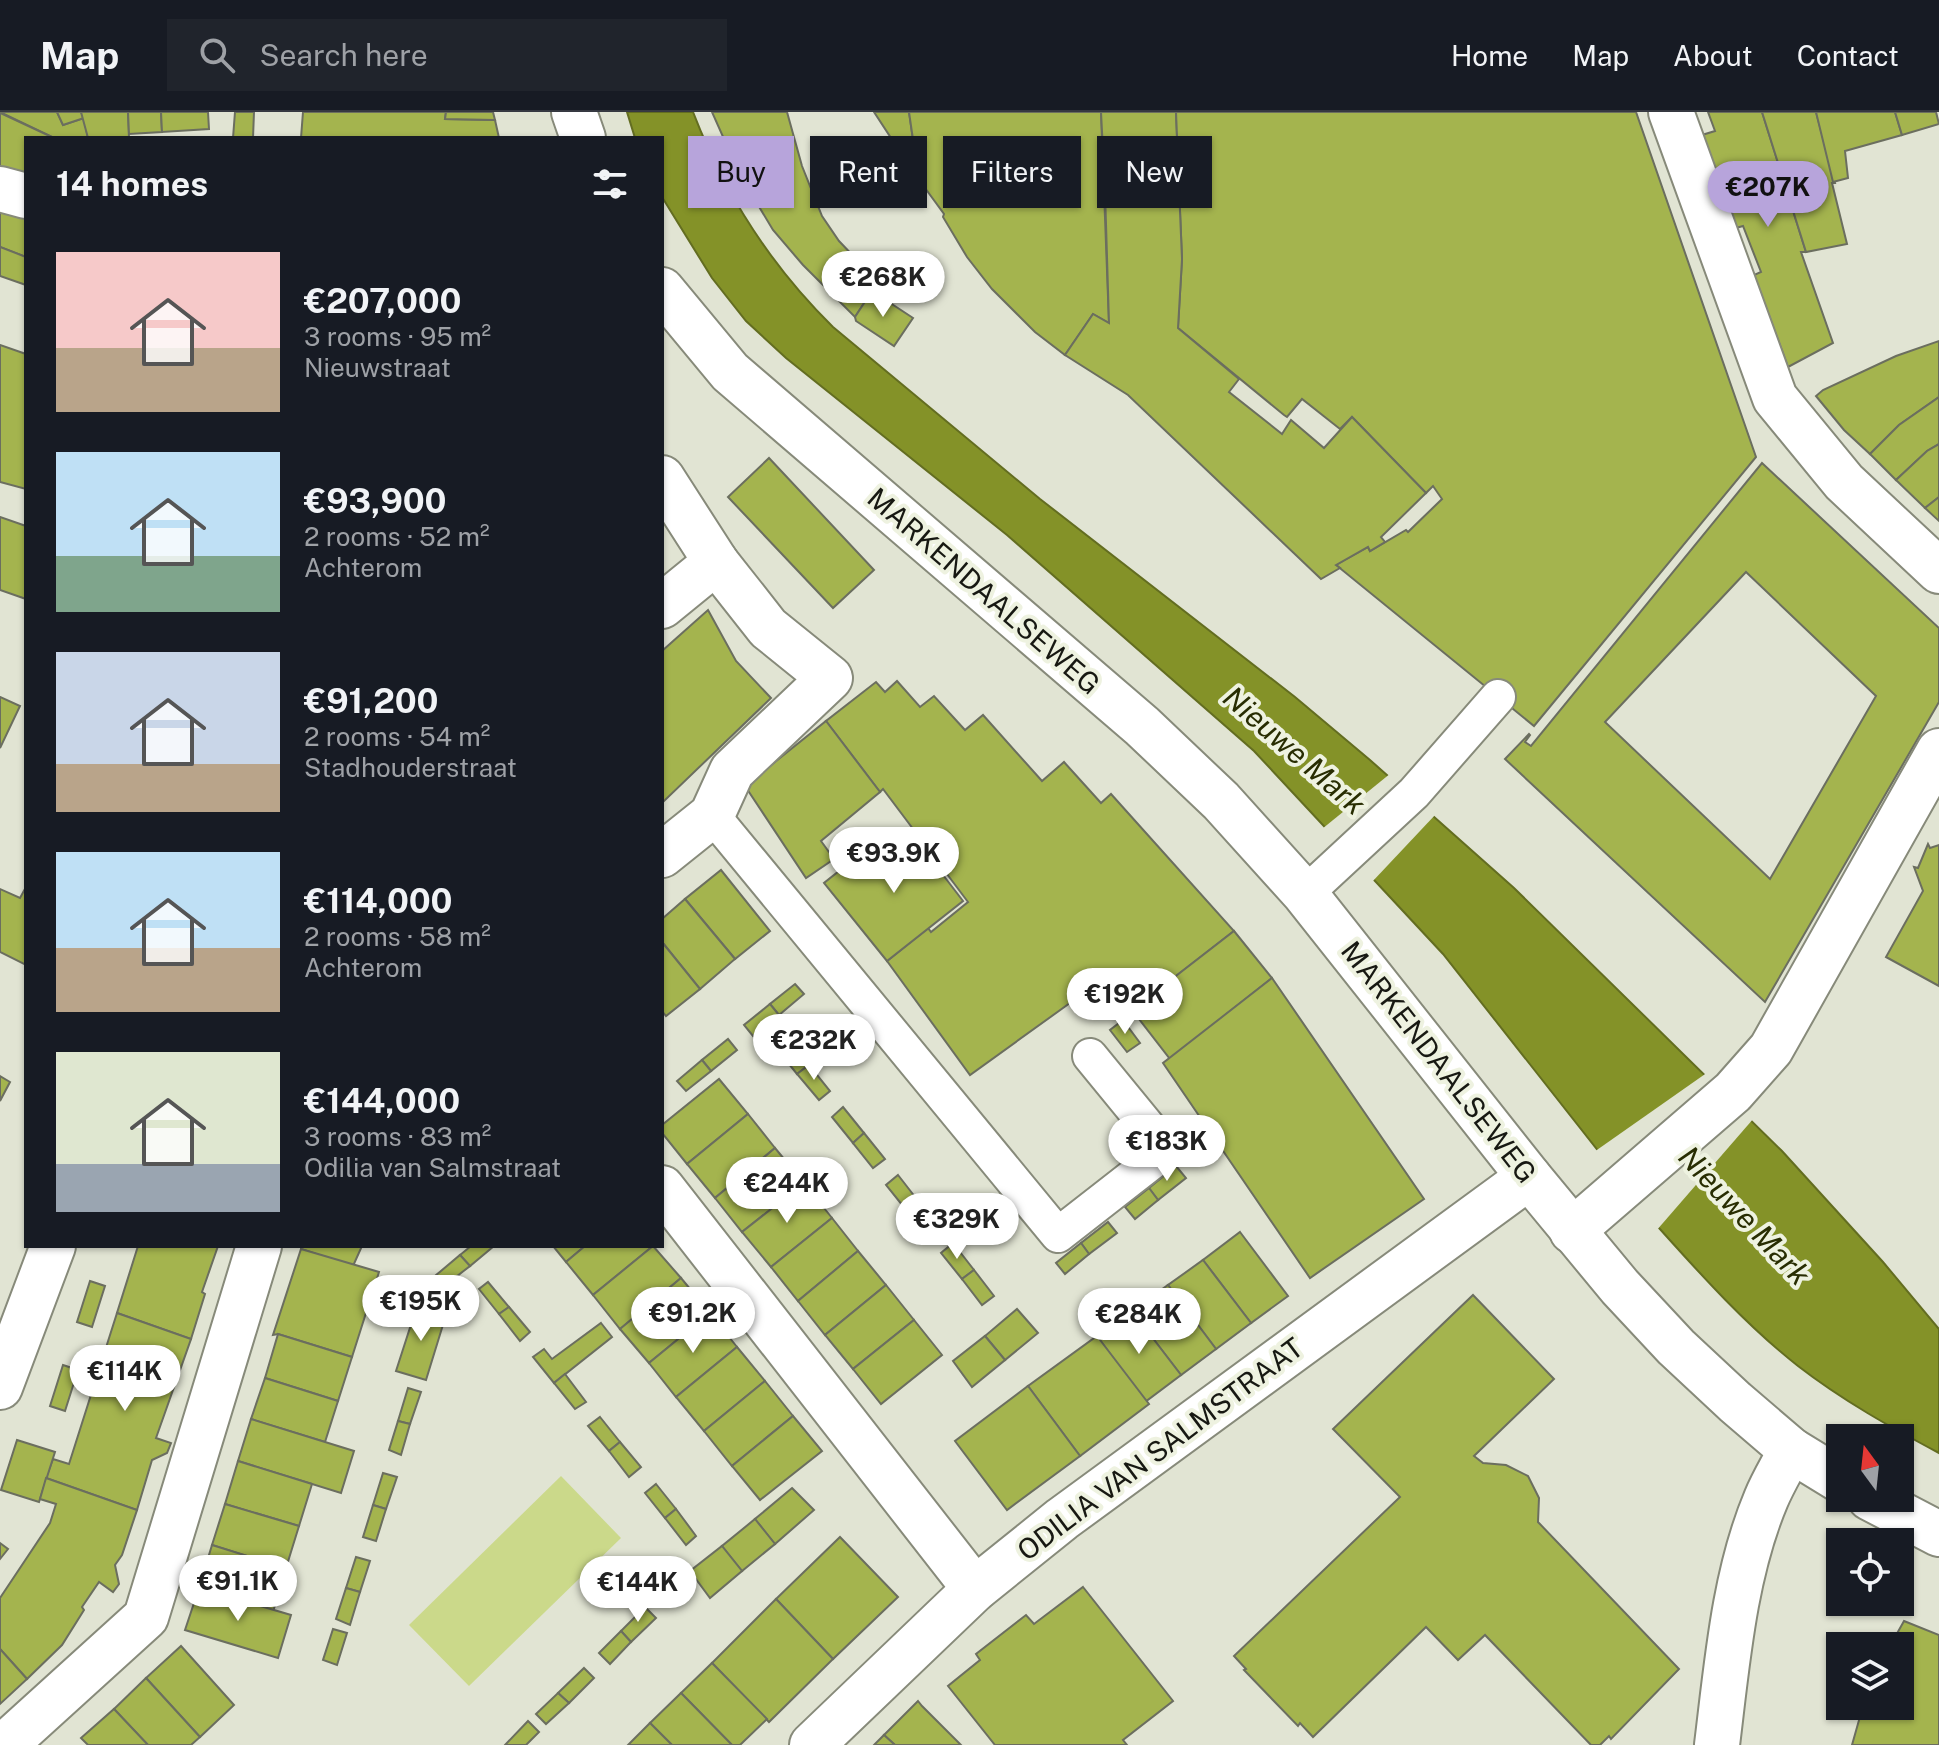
<!DOCTYPE html>
<meta charset="utf-8">
<style>
:root{--surface:#171b24;--page:#20242c;--text:#f1f3f6;--muted:#9ea1a6;--line:#363941;--accent:#b7a4db}
body{margin:0;font-family:"Public Sans",sans-serif;background:var(--page);color:var(--text);height:100vh;display:flex;flex-direction:column;font-size:30px;white-space:nowrap}
*{box-sizing:border-box;margin:0}
p{font-size:26px;color:var(--muted)}
.icon{flex:none;width:44px;height:44px;fill:none;stroke:currentColor;stroke-width:2;stroke-linecap:round;stroke-linejoin:round}
.map{position:relative;flex:1;overflow:hidden}
.side{position:absolute;left:24px;top:24px;width:640px;height:1112px;display:flex;flex-direction:column;background:var(--surface);border-radius:0px;box-shadow:0 2px 6px #0004}
.side>*{flex:none}
.banner{position:absolute;left:688px;top:24px;width:760px;height:72px;display:flex;gap:16px}
.needle{width:52px;rotate:345deg}
.controls{position:absolute;left:1826px;top:1312px;display:grid;gap:16px}
.controls a{display:grid;place-items:center;width:88px;height:88px;border-radius:0px;background:var(--surface);box-shadow:0 2px 6px #0004;font-size:40px}
.price{position:absolute;translate:-50% -68px;padding:0 18px;border-radius:28px;background:#fff;color:#222;font-size:26px;line-height:52px;filter:drop-shadow(0 2px 4px #0008)}
.price::after{content:'';position:absolute;left:50%;top:48px;width:24px;height:18px;margin-left:-12px;background:inherit;clip-path:polygon(0 0,100% 0,50% 100%)}
.price.on{background:var(--accent);color:#111}
ul{padding:0;list-style:none}
li{display:flex;align-items:center;gap:24px;height:200px;padding:0 32px}
li span{display:grid;place-items:center;flex:none;width:224px;height:160px;border-radius:0px;color:#555}
li>.icon{margin-inline-start:auto}
span .icon{width:96px;height:96px;fill:#fffc;stroke-width:1}
li b{font-size:34px}
h2{display:flex;justify-content:space-between;align-items:center;height:96px;padding:0 32px;font-size:34px}
.chip{padding:0 28px;border-radius:0px;background:var(--surface);box-shadow:0 2px 6px #0004;font-size:28px;line-height:72px}
.chip.on{background:var(--accent);color:#111}
header{display:flex;align-items:center;gap:48px;box-sizing:border-box;height:112px;padding:0 40px;background:var(--surface);border-bottom:2px solid var(--line)}
header strong{font-size:38px}
nav{display:flex;gap:44px;margin-inline-start:auto;font-size:28px}
.search{width:560px;height:72px;background:var(--page);display:flex;align-items:center;gap:20px;box-sizing:border-box;padding:0 28px;border-radius:0px;color:var(--muted);font-size:30px}
.map>svg:first-child{display:block}
.green{fill:#cbd98a}
.water{fill:#849228;stroke:#636d21;stroke-width:2}
.pier{fill:#e1e4d3}
.building{fill:#a4b44e;stroke:#6b6e5f;stroke-width:2;fill-rule:evenodd}
.lines{fill:none;stroke-linecap:round;stroke-linejoin:round}
.lane-casing{stroke:#878a7a;stroke-width:38}
.street-casing{stroke:#878a7a;stroke-width:48}
.lane{stroke:#fff;stroke-width:34}
.street{stroke:#fff;stroke-width:44}
.labels{text-anchor:middle;stroke-width:8;stroke-linejoin:round;paint-order:stroke}
.street-label{font-size:28px;fill:#171812;stroke:#eef2e0}
.water-label{font-size:30px;font-style:italic;fill:#282d02;stroke:#eef2e0}
</style>
<header>
<strong>Map</strong>
<div class="search"><svg class="icon" aria-label="search" viewBox="0 0 24 24"><circle cx="10" cy="10" r="6"/><path d="M15 15l6 6"/></svg>Search here</div>
<nav><a>Home</a><a>Map</a><a>About</a><a>Contact</a></nav>
</header>
<div class="map">
<svg width="1939" height="1633" viewBox="0 0 1939 1633">
<rect width="100%" height="100%" fill="#e1e4d3"/>
<path class="green" d="M561,1364L621,1426L469,1574L409,1513Z"/>
<path class="water" d="M627,0H693C725,83 770,153 833,215L1040,387L1295,585L1370,648L1514,776L1782,1039L1883,1150L1939,1217V1341C1890,1315 1842,1288 1798,1254C1747,1214 1702,1164 1659,1116L1443,842L1254,639L1007,423L786,246L746,209L712,166L662,85V26H635Z"/>
<g class="pier">
<path d="M1391,661L1436,702L1372,770L1322,717Z"/>
<path d="M1708,960L1754,1006L1656,1119L1594,1040Z"/>
</g>
<g class="building">
<path d="M0,0H57L63,13L84,6L88,26H54Z"/>
<path d="M57,0H81L84,6L63,13Z"/>
<path d="M81,0H128L129,26H88Z"/>
<path d="M128,0H161L162,20L129,22Z"/>
<path d="M161,0H208L209,17L162,20Z"/>
<path d="M235,0H254L253,26H233Z"/>
<path d="M303,0H446L445,7L495,8L499,26H301Z"/>
<path d="M446,0H493L495,8L445,7Z"/>
<path d="M712,0H787L802,54L822,104L839,129L878,170L855,205L803,153L773,118L740,63Z"/>
<path d="M874,0H909L918,62L914,61Z"/>
<path d="M909,0H1101L1109,211L1093,202L1065,243L1035,220L992,177L967,145L943,105L944,102L914,61L918,62Z"/>
<path d="M1101,0H1176L1179,76L1105,79Z"/>
<path d="M1176,0H1636L1756,345L1534,614L1336,453L1368,435L1370,439L1406,418L1408,420L1442,387L1433,374L1426,381L1352,305L1340,317L1302,287L1287,305L1284,303L1178,216L1182,147Z"/>
<path d="M1708,0H1762L1806,140H1801L1833,231L1788,255L1754,163L1761,160L1743,114L1736,116L1702,23L1715,19Z"/>
<path d="M1762,0H1816L1835,71H1832L1847,132L1806,140Z"/>
<path d="M1816,0H1895L1902,23L1845,39L1848,66L1833,70Z"/>
<path d="M1895,0H1936L1939,12L1902,23Z"/>
<path d="M0,1L54,26H26V66L0,60Z"/>
<path d="M1179,76L1182,147L1178,216L1239,267L1229,280L1282,322L1291,308L1324,336L1352,305L1426,381L1381,425L1385,430L1370,439L1368,435L1336,453L1340,456L1321,467L1128,283L1065,243L1093,202L1109,211L1105,79Z"/>
<path d="M0,95L26,100V145L0,135Z"/>
<path d="M0,135L26,145V173L0,164Z"/>
<path d="M872,179L913,206L894,234L856,209L855,205Z"/>
<path d="M1939,229V285L1899,313L1870,342L1844,318L1816,284L1823,278L1896,244Z"/>
<path d="M0,233L26,242V377L0,370Z"/>
<path d="M1939,285V332L1927,339L1896,368L1870,342L1899,313Z"/>
<path d="M1939,332V385L1925,396L1896,368L1927,339Z"/>
<path d="M769,346L874,458L833,496L728,385Z"/>
<path d="M1762,351L1939,516V590L1765,890L1505,647L1529,622L1530,623L1525,630L1531,634ZM1746,460L1876,584L1770,767L1605,610Z"/>
<path d="M1939,385V409L1925,396Z"/>
<path d="M0,405L26,414V487L0,478Z"/>
<path d="M708,498L736,549L771,586L662,691V539Z"/>
<path d="M897,569L920,595L934,584L965,618L983,603L1042,669L1064,650L1101,691L1111,682L1234,819L1134,897L1106,865L970,963L887,849L928,816L931,820L968,790L883,677L880,680L826,609L876,570L885,580Z"/>
<path d="M0,585L20,594L0,636Z"/>
<path d="M826,609L880,680L821,729L834,747L806,766L745,674Z"/>
<path d="M913,724L963,789L887,849L824,771L878,728L890,743Z"/>
<path d="M1928,732L1930,736L1939,733V874L1886,845L1923,779L1914,755L1918,756Z"/>
<path d="M721,758L770,819L735,847L685,787Z"/>
<path d="M26,775V853L0,840V777L20,786Z"/>
<path d="M685,787L735,847L700,877L662,830V807Z"/>
<path d="M1234,819L1272,866L1170,947L1132,898Z"/>
<path d="M662,830L700,877L666,904L662,899Z"/>
<path d="M1272,866L1424,1087L1310,1166L1163,951Z"/>
<path d="M795,872L804,882L779,903L770,892Z"/>
<path d="M770,892L779,903L753,924L744,913Z"/>
<path d="M1123,908L1140,931L1127,940L1110,918Z"/>
<path d="M788,926L809,953L797,962L776,936Z"/>
<path d="M728,927L737,938L711,959L702,948Z"/>
<path d="M702,948L711,959L686,979L677,969Z"/>
<path d="M809,953L830,979L819,988L797,962Z"/>
<path d="M0,964L10,970L0,989Z"/>
<path d="M719,967L748,1002L687,1052L662,1021V1013Z"/>
<path d="M843,995L864,1021L853,1031L832,1005Z"/>
<path d="M748,1002L775,1036L715,1086L687,1052Z"/>
<path d="M864,1021L885,1047L873,1056L853,1031Z"/>
<path d="M775,1036L804,1071L742,1120L715,1086Z"/>
<path d="M1176,1054L1186,1066L1158,1088L1149,1076Z"/>
<path d="M898,1063L919,1090L907,1099L886,1073Z"/>
<path d="M804,1071L832,1106L771,1155L742,1120Z"/>
<path d="M1149,1076L1158,1088L1135,1107L1125,1095Z"/>
<path d="M919,1090L939,1114L927,1124L907,1099Z"/>
<path d="M832,1106L858,1139L798,1189L771,1155Z"/>
<path d="M1108,1110L1117,1121L1089,1142L1081,1131Z"/>
<path d="M1240,1120L1288,1184L1251,1211L1203,1148Z"/>
<path d="M953,1131L974,1158L962,1167L941,1141Z"/>
<path d="M1081,1131L1089,1142L1065,1162L1056,1151Z"/>
<path d="M138,1134H218L202,1180L205,1182L191,1227L117,1201Z"/>
<path d="M301,1134H362L353,1154L301,1137Z"/>
<path d="M471,1134H494L470,1154L460,1143Z"/>
<path d="M553,1134H585L566,1150Z"/>
<path d="M585,1134H653L593,1183L566,1150Z"/>
<path d="M653,1134L681,1166L620,1217L593,1183Z"/>
<path d="M301,1137L379,1160L352,1245L278,1222L273,1223Z"/>
<path d="M858,1139L886,1173L825,1223L798,1189Z"/>
<path d="M460,1143L470,1154L443,1175L435,1164Z"/>
<path d="M1203,1148L1251,1211L1216,1237L1168,1173Z"/>
<path d="M974,1158L994,1184L982,1193L962,1167Z"/>
<path d="M681,1166L710,1201L649,1251L620,1217Z"/>
<path d="M90,1169L105,1174L92,1215L77,1210Z"/>
<path d="M488,1170L509,1195L499,1202L479,1177Z"/>
<path d="M886,1173L914,1208L853,1257L825,1223Z"/>
<path d="M1168,1173L1216,1237L1181,1263L1132,1199Z"/>
<path d="M1473,1183L1554,1267L1474,1344L1483,1351L1506,1353L1528,1364L1539,1386L1538,1410L1679,1557L1611,1627L1609,1624L1600,1633H1591L1485,1523L1458,1548L1426,1515L1313,1625L1300,1611L1298,1614L1244,1558L1246,1557L1234,1544L1400,1385L1333,1317Z"/>
<path d="M417,1194L446,1203L426,1268L396,1259Z"/>
<path d="M509,1195L530,1220L520,1229L499,1202Z"/>
<path d="M1017,1197L1038,1221L1005,1248L985,1224Z"/>
<path d="M1132,1199L1181,1263L1145,1290L1097,1224Z"/>
<path d="M117,1201L191,1227L156,1326L171,1331L167,1341L152,1348L137,1398L46,1366L53,1347L69,1352Z"/>
<path d="M710,1201L737,1235L676,1285L649,1251Z"/>
<path d="M914,1208L942,1243L881,1292L853,1257Z"/>
<path d="M601,1211L612,1225L554,1271L533,1245L544,1237L552,1247Z"/>
<path d="M278,1222L352,1245L338,1289L265,1266Z"/>
<path d="M985,1224L1005,1248L972,1275L953,1249Z"/>
<path d="M1097,1224L1149,1292L1080,1344L1028,1274Z"/>
<path d="M737,1235L765,1269L704,1319L676,1285Z"/>
<path d="M63,1253L78,1258L65,1299L50,1294Z"/>
<path d="M565,1262L586,1290L575,1297L554,1271Z"/>
<path d="M265,1266L338,1289L325,1330L251,1307Z"/>
<path d="M765,1269L793,1304L732,1354L704,1319Z"/>
<path d="M1028,1274L1080,1344L1007,1398L955,1329Z"/>
<path d="M408,1276L421,1280L410,1312L398,1309Z"/>
<path d="M793,1304L822,1339L760,1388L732,1354Z"/>
<path d="M600,1305L620,1330L609,1339L588,1314Z"/>
<path d="M251,1307L354,1339L341,1381L238,1349Z"/>
<path d="M398,1309L410,1312L401,1343L389,1338Z"/>
<path d="M17,1328L55,1340L39,1390L1,1378Z"/>
<path d="M620,1330L641,1355L629,1365L609,1339Z"/>
<path d="M238,1349L312,1372L299,1414L225,1392Z"/>
<path d="M383,1361L397,1365L386,1397L373,1393Z"/>
<path d="M46,1366L137,1398L122,1443L115,1453L119,1472L113,1480L99,1470L82,1495L84,1498L62,1533L27,1567L0,1537V1486L50,1411L56,1392L40,1387Z"/>
<path d="M656,1372L676,1397L665,1406L645,1381Z"/>
<path d="M792,1376L814,1398L775,1432L755,1407Z"/>
<path d="M225,1392L299,1414L286,1456L212,1433Z"/>
<path d="M373,1393L386,1397L376,1429L363,1425Z"/>
<path d="M676,1397L696,1424L686,1433L665,1406Z"/>
<path d="M755,1407L775,1432L742,1459L722,1434Z"/>
<path d="M840,1425L898,1485L833,1547L776,1487Z"/>
<path d="M0,1431L8,1437L0,1447Z"/>
<path d="M212,1433L286,1456L273,1500L199,1476Z"/>
<path d="M722,1434L742,1459L710,1486L690,1459Z"/>
<path d="M356,1445L370,1449L360,1480L346,1476Z"/>
<path d="M1083,1475L1173,1589L1123,1628L1127,1633H995L948,1574L980,1548L976,1542L1026,1503L1034,1512Z"/>
<path d="M199,1476L291,1503L278,1546L185,1518Z"/>
<path d="M346,1476L360,1480L350,1513L336,1507Z"/>
<path d="M776,1487L833,1547L769,1610L712,1551Z"/>
<path d="M645,1495L656,1506L631,1530L621,1519Z"/>
<path d="M1904,1509L1939,1523V1633H1852L1863,1594H1900V1534H1890Z"/>
<path d="M333,1517L347,1521L337,1553L323,1548Z"/>
<path d="M621,1519L631,1530L610,1552L599,1541Z"/>
<path d="M181,1534L234,1593L200,1625L146,1566Z"/>
<path d="M0,1537L27,1567L0,1592Z"/>
<path d="M712,1551L767,1607L740,1633H732L681,1581Z"/>
<path d="M584,1556L594,1566L569,1591L558,1581Z"/>
<path d="M146,1566L200,1625L191,1633H148L114,1597Z"/>
<path d="M558,1581L569,1591L546,1612L536,1602Z"/>
<path d="M681,1581L732,1633H672L650,1611Z"/>
<path d="M918,1589L922,1594L961,1633H895L884,1623Z"/>
<path d="M114,1597L148,1633H88L81,1626Z"/>
<path d="M528,1609L539,1620L526,1633H505Z"/>
<path d="M650,1611L672,1633H628Z"/>
<path d="M884,1623L895,1633H874Z"/>
</g>
<g class="lines">
<g class="lane-casing">
<g id="lane">
<path d="M712,703L1058,1123L1167,1038L1090,944"/>
<path d="M1305,782L1414,681L1498,585"/>
</g>
</g>
<g class="street-casing">
<g id="street">
<path d="M574,0L583,26"/>
<path d="M1671,0L1775,286L1844,370L1939,459"/>
<path d="M0,77L26,84"/>
<path d="M662,178L730,260L1142,614L1221,689L1305,782L1529,1065L1620,1175L1676,1235L1735,1290L1791,1338L1840,1368"/>
<path d="M662,366L716,450L768,516L830,566L732,659L712,703L662,743"/>
<path d="M662,494L716,450"/>
<path d="M662,1076L975,1477"/>
<path d="M1572,1119L1733,980L1771,937L1939,639"/>
<path d="M0,1275L53,1134"/>
<path d="M1870,1386L1939,1422"/>
<path d="M5,1633L146,1505L259,1134"/>
<path d="M812,1633L975,1477L1062,1407L1529,1065"/>
<path d="M1717,1633C1727,1552 1734,1463 1766,1387C1773,1370 1783,1354 1791,1338"/>
</g>
</g>
<use href="#lane" class="lane"/>
<use href="#street" class="street"/>
</g>
<g class="labels">
<g class="street-label">
<text transform="translate(984 479) rotate(41)" y="10">MARKENDAALSEWEG</text>
<text transform="translate(1439 950) rotate(52)" y="10">MARKENDAALSEWEG</text>
<text transform="translate(1160 1337) rotate(-37)" y="10">ODILIA VAN SALMSTRAAT</text>
</g>
<g class="water-label">
<text transform="translate(1294 639) rotate(41)" y="10">Nieuwe Mark</text>
<text transform="translate(1744 1104) rotate(47)" y="10">Nieuwe Mark</text>
</g>
</g>
</svg>
<div class="controls">
<a><svg class="needle" viewBox="-14 -14 28 28"><path d="M0-13l5 13h-10z" fill="#e53935"/><path d="M0 13l5-13h-10z" fill="#9ea1a6"/></svg></a>
<a><svg class="icon" aria-label="locate" viewBox="0 0 24 24"><circle cx="12" cy="12" r="6"/><path d="M12 2v4M12 18v4M2 12h4M18 12h4"/></svg></a>
<a><svg class="icon" aria-label="layers" viewBox="0 0 24 24"><path d="M12 4l9 5-9 5-9-5zM3 14l9 5 9-5"/></svg></a>
</div>
<b class="price on" style="left:1768px;top:117px">€207K</b>
<b class="price" style="left:883px;top:207px">€268K</b>
<b class="price" style="left:894px;top:783px">€93.9K</b>
<b class="price" style="left:1125px;top:924px">€192K</b>
<b class="price" style="left:814px;top:970px">€232K</b>
<b class="price" style="left:1167px;top:1071px">€183K</b>
<b class="price" style="left:787px;top:1113px">€244K</b>
<b class="price" style="left:957px;top:1149px">€329K</b>
<b class="price" style="left:421px;top:1231px">€195K</b>
<b class="price" style="left:693px;top:1243px">€91.2K</b>
<b class="price" style="left:1139px;top:1244px">€284K</b>
<b class="price" style="left:125px;top:1301px">€114K</b>
<b class="price" style="left:238px;top:1511px">€91.1K</b>
<b class="price" style="left:638px;top:1512px">€144K</b>
<div class="banner">
<a class="chip on">Buy</a>
<a class="chip">Rent</a>
<a class="chip">Filters</a>
<a class="chip">New</a>
</div>
<section class="side">
<h2>14 homes<svg class="icon" aria-label="filters" viewBox="0 0 24 24"><path d="M4 7h16M4 17h16"/><circle cx="9" cy="7" r="2"/><circle cx="15" cy="17" r="2"/></svg></h2>
<ul>
<li><span style="background:linear-gradient(#f6c9c9 60%,#b9a48a 0)"><svg class="icon" aria-label="home" viewBox="0 0 24 24"><path d="M3 11l9-7 9 7M6 9v11h12V9"/></svg></span><div><b>€207,000</b><p>3 rooms · 95 m²</p><p>Nieuwstraat</p></div></li>
<li><span style="background:linear-gradient(#bfe0f5 65%,#7fa58c 0)"><svg class="icon" aria-label="home" viewBox="0 0 24 24"><path d="M3 11l9-7 9 7M6 9v11h12V9"/></svg></span><div><b>€93,900</b><p>2 rooms · 52 m²</p><p>Achterom</p></div></li>
<li><span style="background:linear-gradient(#c9d6e8 70%,#b9a48a 0)"><svg class="icon" aria-label="home" viewBox="0 0 24 24"><path d="M3 11l9-7 9 7M6 9v11h12V9"/></svg></span><div><b>€91,200</b><p>2 rooms · 54 m²</p><p>Stadhouderstraat</p></div></li>
<li><span style="background:linear-gradient(#bfe0f5 60%,#b9a48a 0)"><svg class="icon" aria-label="home" viewBox="0 0 24 24"><path d="M3 11l9-7 9 7M6 9v11h12V9"/></svg></span><div><b>€114,000</b><p>2 rooms · 58 m²</p><p>Achterom</p></div></li>
<li><span style="background:linear-gradient(#dfe7d0 70%,#9aa5b1 0)"><svg class="icon" aria-label="home" viewBox="0 0 24 24"><path d="M3 11l9-7 9 7M6 9v11h12V9"/></svg></span><div><b>€144,000</b><p>3 rooms · 83 m²</p><p>Odilia van Salmstraat</p></div></li>
</ul>
</section>
</div>
